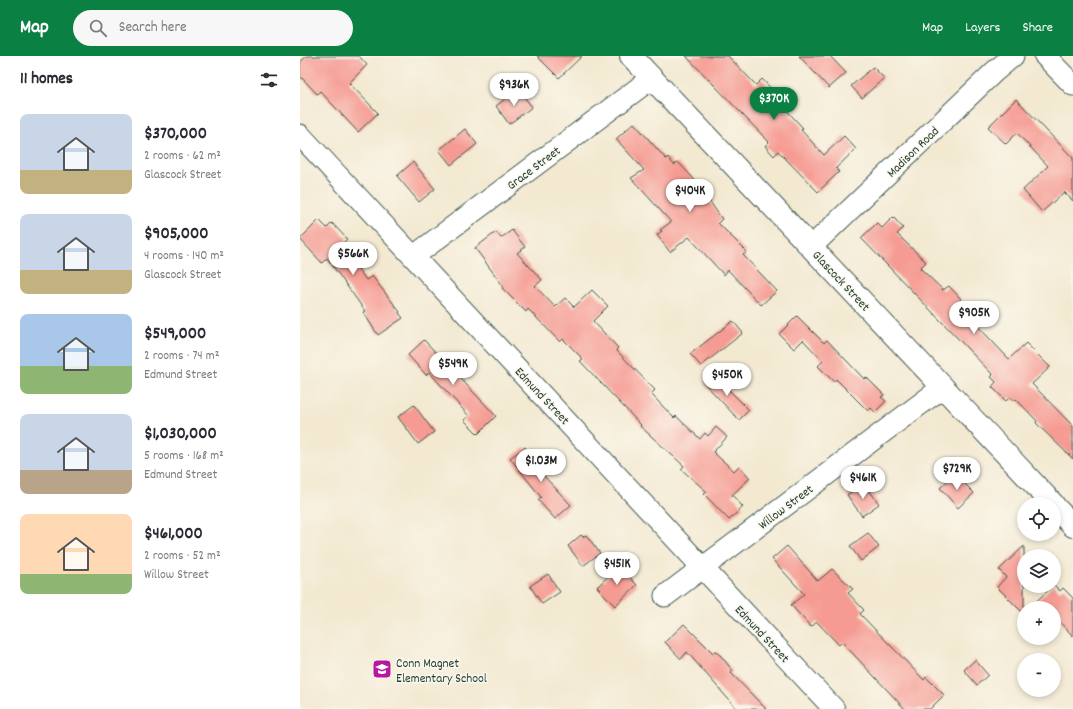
<!DOCTYPE html>
<meta charset="utf-8">
<style>
:root{--surface:#fff;--page:#f7f7f7;--text:#2b2b33;--muted:#7c7c81;--accent:#0b8043}
body{margin:0;font-family:Dekko,sans-serif;background:var(--page);color:var(--text);height:100vh;display:flex;flex-direction:column;font-size:15px;white-space:nowrap}
*{box-sizing:border-box;margin:0}
p{font-size:13px;color:var(--muted)}
.icon{flex:none;width:22px;height:22px;fill:none;stroke:currentColor;stroke-width:2;stroke-linecap:round;stroke-linejoin:round}
.map{position:relative;flex:1;overflow:hidden}
.drawer{display:flex;flex-direction:column;background:var(--surface);width:300px}
.drawer>*{flex:none}
.controls{position:absolute;left:717px;top:441px;display:grid;gap:8px}
.controls a{display:grid;place-items:center;width:44px;height:44px;border-radius:50%;background:var(--surface);box-shadow:0 2px 6px #0003;font-size:20px}
.price{position:absolute;translate:-50% -34px;padding:0 9px;border-radius:14px;background:#fff;color:#222;font-size:13px;line-height:26px;filter:drop-shadow(0 1px 2px #0008)}
.price::after{content:'';position:absolute;left:50%;top:24px;width:12px;height:9px;margin-left:-6px;background:inherit;clip-path:polygon(0 0,100% 0,50% 100%)}
.price.current{background:var(--accent);color:#fff}
ul{padding:0;list-style:none}
li{display:flex;align-items:center;gap:12px;height:100px;padding:0 20px}
li span{display:grid;place-items:center;flex:none;width:112px;height:80px;border-radius:8px;color:#555}
li>.icon{margin-inline-start:auto}
span .icon{width:48px;height:48px;fill:#fffc;stroke-width:1}
li b{font-size:17px}
h2{display:flex;justify-content:space-between;align-items:center;height:48px;padding:0 20px;font-size:17px}
header{display:flex;align-items:center;gap:24px;box-sizing:border-box;height:56px;padding:0 20px;background:var(--accent);color:#fff}
header strong{font-size:19px}
nav{display:flex;gap:22px;margin-inline-start:auto;font-size:14px}
.search{width:280px;height:36px;background:var(--page);display:flex;align-items:center;gap:10px;box-sizing:border-box;padding:0 14px;border-radius:22px;color:var(--muted);font-size:15px}
main{display:flex;flex:1;min-height:0}
.map>svg:first-child{display:block}
.building{fill:#f59b93}
.lines{fill:none;stroke-linecap:round;stroke-linejoin:round}
.minor-casing{stroke:#3f574c;stroke-width:23}
.tertiary-casing{stroke:#3f574c;stroke-width:24}
.minor{stroke:#fff;stroke-width:21}
.tertiary{stroke:#fff;stroke-width:22}
.labels{text-anchor:middle;stroke-width:3;stroke-linejoin:round;paint-order:stroke}
.street-label{font-size:13px;fill:#1f3d34;stroke:#fbf7ec}
.poi-label{font-size:13px;fill:#1f3d34;stroke:#fbf7ec;text-anchor:start}
</style>
<header>
<strong>Map</strong>
<div class="search"><svg class="icon" aria-label="search" viewBox="0 0 24 24"><circle cx="10" cy="10" r="6"/><path d="M15 15l6 6"/></svg>Search here</div>
<nav><a>Map</a><a>Layers</a><a>Share</a></nav>
</header>
<main>
<section class="drawer">
<h2>11 homes<svg class="icon" aria-label="filters" viewBox="0 0 24 24"><path d="M4 7h16M4 17h16"/><circle cx="9" cy="7" r="2"/><circle cx="15" cy="17" r="2"/></svg></h2>
<ul>
<li><span style="background:linear-gradient(#c9d6e8 70%,#c2b280 0)"><svg class="icon" aria-label="home" viewBox="0 0 24 24"><path d="M3 11l9-7 9 7M6 9v11h12V9"/></svg></span><div><b>$370,000</b><p>2 rooms · 62 m²</p><p>Glascock Street</p></div></li>
<li><span style="background:linear-gradient(#c9d6e8 70%,#c2b280 0)"><svg class="icon" aria-label="home" viewBox="0 0 24 24"><path d="M3 11l9-7 9 7M6 9v11h12V9"/></svg></span><div><b>$905,000</b><p>4 rooms · 140 m²</p><p>Glascock Street</p></div></li>
<li><span style="background:linear-gradient(#a9c7e8 65%,#8fb573 0)"><svg class="icon" aria-label="home" viewBox="0 0 24 24"><path d="M3 11l9-7 9 7M6 9v11h12V9"/></svg></span><div><b>$549,000</b><p>2 rooms · 74 m²</p><p>Edmund Street</p></div></li>
<li><span style="background:linear-gradient(#c9d6e8 70%,#b9a48a 0)"><svg class="icon" aria-label="home" viewBox="0 0 24 24"><path d="M3 11l9-7 9 7M6 9v11h12V9"/></svg></span><div><b>$1,030,000</b><p>5 rooms · 168 m²</p><p>Edmund Street</p></div></li>
<li><span style="background:linear-gradient(#ffd9b3 75%,#8fb573 0)"><svg class="icon" aria-label="home" viewBox="0 0 24 24"><path d="M3 11l9-7 9 7M6 9v11h12V9"/></svg></span><div><b>$461,000</b><p>2 rooms · 52 m²</p><p>Willow Street</p></div></li>
</ul>
</section>
<div class="map">
<svg width="773" height="653" viewBox="0 0 773 653">
<rect width="100%" height="100%" fill="#fbf7ec"/>
<filter id="ink" filterUnits="userSpaceOnUse"><feTurbulence type="fractalNoise" baseFrequency=".025" numOctaves="2"/><feDisplacementMap in="SourceGraphic" scale="8" xChannelSelector="R" yChannelSelector="G"/><feConvolveMatrix kernelMatrix="1 2 1 2 8 2 1 2 1" color-interpolation-filters="sRGB"/></filter>
<filter id="wash" filterUnits="userSpaceOnUse"><feTurbulence type="fractalNoise" baseFrequency=".012" numOctaves="4" result="noise"/><feDisplacementMap in="SourceGraphic" scale="16" xChannelSelector="R" yChannelSelector="G"/><feGaussianBlur stdDeviation="0.9" result="paint"/><feColorMatrix in="noise" values="0 0 0 0 0 0 0 0 0 0 0 0 0 0 0 0 0 1.4 0 .05"/><feComposite in="paint" operator="in"/></filter>
<g filter="url(#wash)">
<rect width="100%" height="100%" fill="#f3e9d1"/>
<g id="blocks">
<g class="building">
<path d="M7,0H59L67,9L49,27L78,57L58,76L20,35L17,38L0,20V6Z"/>
<path d="M237,0H282L259,22Z"/>
<path d="M386,0H428L456,29L462,23L479,41L476,43L503,72L501,74L524,99L544,80L556,93L536,112L539,116L518,136L478,95L474,100L465,90L469,86Z"/>
<path d="M499,0H530L546,17L529,32Z"/>
<path d="M573,11L584,22L562,42L551,30Z"/>
<path d="M218,33L232,51L209,68L196,50Z"/>
<path d="M716,43L773,102V145L764,136L742,156L723,134L748,110L717,77L706,88L688,71Z"/>
<path d="M334,67L366,103L368,101L374,109L378,106L394,123L422,163L418,167L447,196L443,199L477,235L461,249L428,214L424,219L389,181L370,196L357,179L362,175L360,174L371,166L331,122L344,114L316,83Z"/>
<path d="M165,73L177,88L151,109L139,94Z"/>
<path d="M113,106L135,133L119,146L97,120Z"/>
<path d="M593,161L603,172L597,178L626,206L620,212L643,234L649,230L661,243L656,247L709,303L726,287L750,311L732,328L773,370V403L736,367L737,365L716,343L714,345L710,341L706,345L692,331L696,326L691,321L693,319L561,182L577,167L582,172Z"/>
<path d="M19,164L27,172L32,167L47,183L41,189L66,224L72,220L100,256L99,257L103,262L78,279L63,256L65,255L27,202L22,207L0,183Z"/>
<path d="M212,174L225,191L217,197L242,224L235,230L255,251L265,242L274,251L292,234L308,250L293,265L318,292L316,294L355,334L351,338L374,362L376,360L400,383L405,377L408,380L416,371L427,381L413,396L434,415L439,410L450,422L432,439L443,451L429,464L404,438L407,436L381,413L384,410L340,370L341,369L280,305L283,303L263,283L260,286L228,253L226,256L202,232L203,230L175,192L196,176L201,182Z"/>
<path d="M497,260L524,287L527,284L564,323L566,321L584,339L581,341L586,345L575,356L571,352L568,355L536,323L534,326L518,310L523,305L503,284L494,293L479,278Z"/>
<path d="M433,265L443,277L401,310L390,298Z"/>
<path d="M124,284L196,360L178,378L164,364L169,360L129,316L126,319L108,299Z"/>
<path d="M413,318L449,354L439,364L404,327Z"/>
<path d="M114,349L134,376L118,388L98,361Z"/>
<path d="M225,391L245,417L243,419L271,449L255,463L238,444L241,441L210,402Z"/>
<path d="M655,418L674,437L658,452L640,432Z"/>
<path d="M564,427L579,448L562,460L547,439Z"/>
<path d="M568,477L579,491L561,505L550,490Z"/>
<path d="M281,479L283,481L286,479L300,497L283,510L268,490Z"/>
<path d="M487,490L518,525L532,513L553,533L548,537L564,554L560,558L624,624L626,621L644,639L630,653H605L542,586L539,589L517,566L511,571L491,549L504,538L472,503Z"/>
<path d="M724,490V558L697,531L706,521L699,514Z"/>
<path d="M319,510L337,529L315,550L297,531Z"/>
<path d="M248,518L260,536L242,548L230,530Z"/>
<path d="M754,529L760,535L763,532L773,542V580L754,560V552H729Z"/>
<path d="M384,568L413,597L415,595L421,600L433,615L431,617L466,653H437L387,596L381,603L365,586Z"/>
<path d="M675,604L688,619L677,629L664,614Z"/>
</g>
</g>
</g>
<g filter="url(#ink)">
<use href="#blocks" fill-opacity="0" stroke="#3f574c" stroke-width="1"/>
<g class="lines">
<g class="minor-casing">
<g id="minor">
<path d="M745,0L773,29"/>
<path d="M0,79L534,653"/>
<path d="M511,191L694,16L713,0"/>
<path d="M114,200L352,22"/>
<path d="M365,540L643,331"/>
</g>
</g>
<g class="tertiary-casing">
<g id="tertiary">
<path d="M331,0L753,448"/>
<path d="M754,450L773,470"/>
</g>
</g>
<use href="#minor" class="minor"/>
<use href="#tertiary" class="tertiary"/>
</g>
</g>
<defs>
<g id="school-square" transform="scale(1)"><rect x="-9" y="-9" width="18" height="18" rx="4" fill="#b5179e" stroke="#fbf7ec"/><path d="M0-5L7-2L0 1L-7-2ZM-4 1L0 2.5L4 1V4Q0 6-4 4Z" fill="#fff"/></g>
</defs>
<g fill-rule="evenodd">
<use href="#school-square" x="82" y="613"/>
</g>
<g class="labels">
<g class="street-label">
<text transform="translate(612 95) rotate(-44)" y="5">Madison Road</text>
<text transform="translate(233 111) rotate(-37)" y="5">Grace Street</text>
<text transform="translate(542 224) rotate(47)" y="5">Glascock Street</text>
<text transform="translate(243 339) rotate(47)" y="5">Edmund Street</text>
<text transform="translate(485 450) rotate(-37)" y="5">Willow Street</text>
<text transform="translate(463 577) rotate(47)" y="5">Edmund Street</text>
</g>
<g class="poi-label">
<text x="96" y="611">Conn Magnet<tspan x="96" dy="15">Elementary School</tspan></text>
</g>
</g>
</svg>
<div class="controls">
<a><svg class="icon" aria-label="locate" viewBox="0 0 24 24"><circle cx="12" cy="12" r="6"/><path d="M12 2v4M12 18v4M2 12h4M18 12h4"/></svg></a>
<a><svg class="icon" aria-label="layers" viewBox="0 0 24 24"><path d="M12 4l9 5-9 5-9-5zM3 14l9 5 9-5"/></svg></a>
<a>+</a>
<a>−</a>
</div>
<b class="price" style="left:214px;top:51px">$936K</b>
<b class="price current" style="left:474px;top:65px">$370K</b>
<b class="price" style="left:390px;top:157px">$404K</b>
<b class="price" style="left:53px;top:220px">$566K</b>
<b class="price" style="left:674px;top:279px">$905K</b>
<b class="price" style="left:153px;top:330px">$549K</b>
<b class="price" style="left:427px;top:341px">$450K</b>
<b class="price" style="left:241px;top:427px">$1.03M</b>
<b class="price" style="left:657px;top:435px">$729K</b>
<b class="price" style="left:563px;top:444px">$461K</b>
<b class="price" style="left:317px;top:530px">$451K</b>
</div>
</main>
